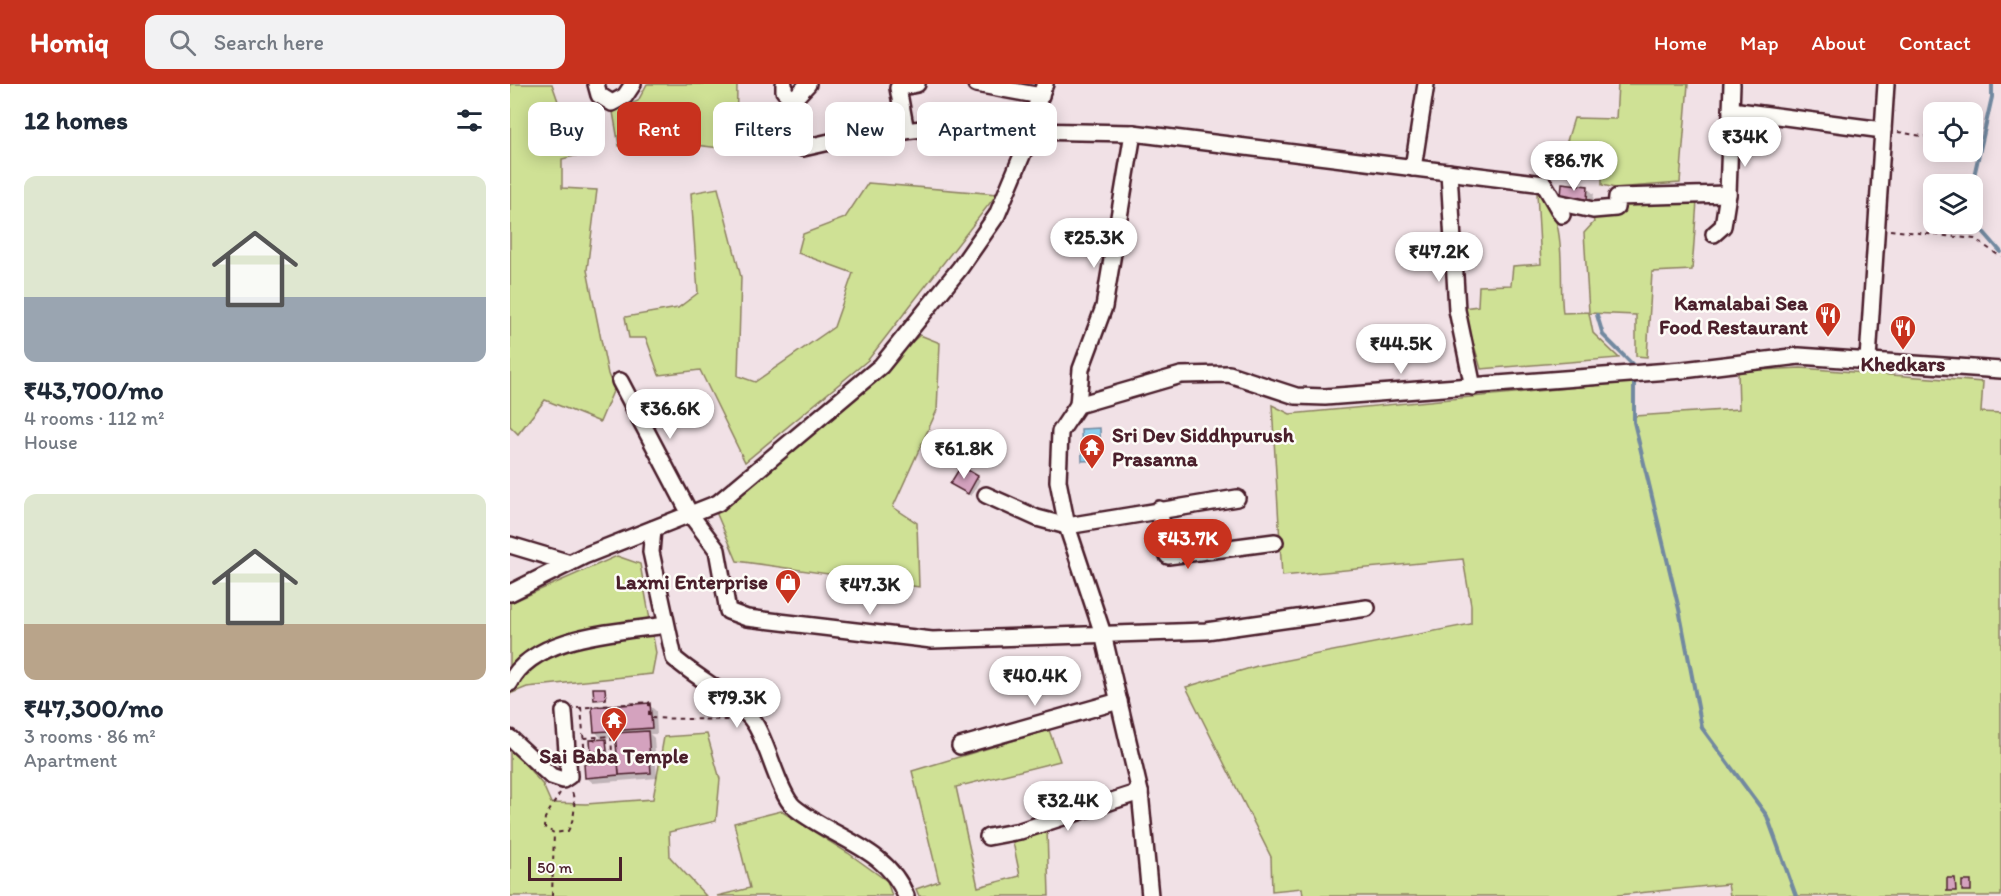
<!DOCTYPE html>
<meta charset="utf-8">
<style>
:root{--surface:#fff;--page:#f2f2f3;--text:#1f2937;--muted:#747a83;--accent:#c8321e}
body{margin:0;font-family:Itim,sans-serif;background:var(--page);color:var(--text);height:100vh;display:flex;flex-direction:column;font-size:22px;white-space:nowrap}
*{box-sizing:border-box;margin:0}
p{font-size:20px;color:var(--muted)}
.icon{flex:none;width:33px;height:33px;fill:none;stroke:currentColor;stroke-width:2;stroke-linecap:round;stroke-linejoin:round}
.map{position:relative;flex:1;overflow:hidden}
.panel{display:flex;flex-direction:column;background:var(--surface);width:510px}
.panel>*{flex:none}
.banner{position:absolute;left:18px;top:18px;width:570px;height:54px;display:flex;gap:12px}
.buttons{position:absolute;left:1413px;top:18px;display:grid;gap:12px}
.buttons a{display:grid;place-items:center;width:60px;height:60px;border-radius:12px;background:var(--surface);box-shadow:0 3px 15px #0003;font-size:30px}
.scale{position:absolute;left:18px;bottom:15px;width:94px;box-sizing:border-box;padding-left:6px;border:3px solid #4a1f2b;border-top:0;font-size:16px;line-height:21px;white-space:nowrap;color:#4a1f2b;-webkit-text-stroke:4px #fdfcf7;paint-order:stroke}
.price{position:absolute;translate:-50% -51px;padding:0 14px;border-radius:21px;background:#fff;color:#222;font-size:20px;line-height:39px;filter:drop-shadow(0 2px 3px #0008)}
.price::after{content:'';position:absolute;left:50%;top:36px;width:18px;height:14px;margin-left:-9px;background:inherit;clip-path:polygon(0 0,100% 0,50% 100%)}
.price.active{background:var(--accent);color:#fff}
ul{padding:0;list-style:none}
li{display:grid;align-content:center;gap:12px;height:318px;padding:0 24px}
li span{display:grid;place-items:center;height:186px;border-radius:12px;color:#555}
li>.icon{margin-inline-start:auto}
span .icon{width:108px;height:108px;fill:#fffc;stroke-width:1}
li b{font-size:26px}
h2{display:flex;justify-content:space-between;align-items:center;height:72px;padding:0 24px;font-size:26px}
.chip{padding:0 21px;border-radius:12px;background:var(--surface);box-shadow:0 3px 15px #0003;font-size:21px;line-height:54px}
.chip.active{background:var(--accent);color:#fff}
header{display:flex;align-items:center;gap:36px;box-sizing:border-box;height:84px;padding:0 30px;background:var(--accent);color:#fff}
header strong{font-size:28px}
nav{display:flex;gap:33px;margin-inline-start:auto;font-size:21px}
.search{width:420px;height:54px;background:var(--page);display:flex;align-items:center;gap:15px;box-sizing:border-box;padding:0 21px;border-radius:12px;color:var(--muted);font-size:22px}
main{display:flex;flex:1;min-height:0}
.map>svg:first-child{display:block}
.green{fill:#cfe195;stroke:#8c8060;stroke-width:1.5}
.water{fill:#8ccfee;stroke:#7289a0;stroke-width:1.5}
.shadow{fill:#0003}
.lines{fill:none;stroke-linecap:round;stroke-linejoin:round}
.stream{stroke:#7289a0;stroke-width:4}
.building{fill:#d4a2be;stroke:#4a1f2b;stroke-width:1.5}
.minor-casing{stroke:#4a1f2b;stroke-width:20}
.path{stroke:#4a1f2b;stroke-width:2;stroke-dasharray:4.5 4.5;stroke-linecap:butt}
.minor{stroke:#fdfcf7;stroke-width:15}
.labels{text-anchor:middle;stroke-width:5;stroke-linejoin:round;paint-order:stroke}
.poi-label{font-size:21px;font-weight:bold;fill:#4a1f2b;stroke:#fdfcf7;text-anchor:end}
</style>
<header>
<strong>Homiq</strong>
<div class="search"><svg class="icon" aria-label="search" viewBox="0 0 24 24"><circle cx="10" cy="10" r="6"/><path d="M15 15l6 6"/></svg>Search here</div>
<nav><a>Home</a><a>Map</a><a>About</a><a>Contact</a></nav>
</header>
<main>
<section class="panel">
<h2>12 homes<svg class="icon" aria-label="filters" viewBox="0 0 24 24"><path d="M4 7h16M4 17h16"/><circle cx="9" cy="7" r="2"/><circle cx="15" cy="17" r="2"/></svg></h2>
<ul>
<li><span style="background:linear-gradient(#dfe7d0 65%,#9aa5b1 0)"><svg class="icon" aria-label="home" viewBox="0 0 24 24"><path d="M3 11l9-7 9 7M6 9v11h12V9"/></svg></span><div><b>₹43,700/mo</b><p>4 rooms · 112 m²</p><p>House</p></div></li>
<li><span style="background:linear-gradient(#dfe7d0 70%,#b9a48a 0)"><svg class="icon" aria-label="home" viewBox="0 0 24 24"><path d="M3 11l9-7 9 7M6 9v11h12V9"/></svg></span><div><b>₹47,300/mo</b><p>3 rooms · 86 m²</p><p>Apartment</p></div></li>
</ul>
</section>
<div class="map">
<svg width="1491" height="812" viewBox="0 0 1491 812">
<rect width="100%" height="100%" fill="#f1e1e6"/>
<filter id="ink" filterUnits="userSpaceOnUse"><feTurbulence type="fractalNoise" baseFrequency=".0167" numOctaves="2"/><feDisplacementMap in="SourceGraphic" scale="12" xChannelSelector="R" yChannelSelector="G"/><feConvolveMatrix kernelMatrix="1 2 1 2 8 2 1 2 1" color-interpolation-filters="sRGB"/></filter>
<g filter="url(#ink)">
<g class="green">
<path d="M0,0H42L56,40L92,29L94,65L52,75V104L87,106L77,186L98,290L104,305L90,338L35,316L8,350L0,342Z"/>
<path d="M137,0H227L226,66L169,59L109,62L103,28L128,17Z"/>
<path d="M1108,0H1178L1170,99L1105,104L1092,101V74L1053,70L1064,34L1106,35Z"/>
<path d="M358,99L487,110L358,276L235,378L190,286L149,291L136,254H119L115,233L168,224L188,209L181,109L208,104L231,193L228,292L245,298L324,243L343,189L288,169L293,150L335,134Z"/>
<path d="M1027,109C1060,131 1048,193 1053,229L1079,228L1074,149L1084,138L1082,130L1112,120L1187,117L1182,186L1142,188L1137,273L1126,272V231L1079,229L1083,249L1109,274L971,285L953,224L968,222L969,202L1001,201L1003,182L1031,180Z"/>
<path d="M410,251L430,259L427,326L383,423L407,439L409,503L227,477L206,428Z"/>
<path d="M1291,284L1473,298L1471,328L1491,329V812H1220L1218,800L1098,812H793L792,804L762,807L761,773L676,603L747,582L961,540V521L953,475L772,492L762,321L780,330L1123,298L1125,332L1229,325L1228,287Z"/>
<path d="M107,472L130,480L146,569L142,590L17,603L0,610V519Z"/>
<path d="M539,646L550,677L446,703L468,803L510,792L503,758L537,746L539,812H409L406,805L429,797L402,687Z"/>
<path d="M197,650L210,695L206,737L159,748L160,773L196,812H0V663L33,701L41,719L76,720L143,715L154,653Z"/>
<path d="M271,727L338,769L377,797L382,812H207L240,804L224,739Z"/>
</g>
<path class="water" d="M590,344L591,376L572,377L571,345Z"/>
<g class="shadow">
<path d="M1077,104L1084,110L1082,122L1059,119Z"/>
<path d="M467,393L470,396L461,412L442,400Z"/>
<path d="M139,621L146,627L147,650H140L144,654L147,694L83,699L76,693L109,678L107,653L91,654L85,647Z"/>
<path d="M96,657L99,669L85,671L83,668Z"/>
</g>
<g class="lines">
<g class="stream">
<path d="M1482,0V13L1464,92L1471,145L1491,168"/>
<path d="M1087,231L1093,251L1124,282V285"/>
<path d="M1124,292V338L1169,525L1192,644L1257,732L1286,812"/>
</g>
</g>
<g class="building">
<path d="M1052,99L1078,102L1077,116L1051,113Z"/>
<path d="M451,382L468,392L458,410L440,400Z"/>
<path d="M83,604H95L96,615L84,616Z"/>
<path d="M140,619L142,644L84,648L82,623Z"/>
<path d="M138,647L141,689L109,691L105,649Z"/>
<path d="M96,655L97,667L81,668L80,656Z"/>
<path d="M108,677L109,691L75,694L74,680Z"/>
<path d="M1437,794H1445L1446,807H1437Z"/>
<rect x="1452" y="797" width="9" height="10"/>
</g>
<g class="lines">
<g class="minor-casing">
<g id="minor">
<path d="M86,0L89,11L102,19L115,12L123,0"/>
<path d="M274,0V7L283,16L298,0"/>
<path d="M466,0L531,12"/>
<path d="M1221,26L1373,46"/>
<path d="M396,47L388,4L407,0"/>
<path d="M293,64L342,53L447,41L516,47L623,49L1034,100L1052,131"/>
<path d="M903,84L916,0"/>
<path d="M939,88L947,226L963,303"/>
<path d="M1046,118L1083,126L1106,124L1107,113L1218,110"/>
<path d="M1204,150L1213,142L1218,110L1222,0"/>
<path d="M1358,275L1376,0"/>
<path d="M110,297L180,430L207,466L218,527L237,534L422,556L696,547L857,524"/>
<path d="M568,321L571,285L594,223L623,49"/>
<path d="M476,411L527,434L557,442L727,414"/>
<path d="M649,425L658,472L765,458"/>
<path d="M143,445L141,468L164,574C187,595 228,614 245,640C258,660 269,710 284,723C321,754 377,763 396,812"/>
<path d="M0,461L60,479"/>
<path d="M0,509L74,472L208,419L371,282L450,184L487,131L513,69L516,47L535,0"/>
<path d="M0,599C23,551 109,548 156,541"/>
<path d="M0,654L41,692L53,696L59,692L54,628"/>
<path d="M450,662L609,617"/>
<path d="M478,753L510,747L630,708"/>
<path d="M640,812L630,708L593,550L557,442L548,397L550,348L568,321L671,291L719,290L786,312L815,313L1173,286L1289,272L1491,286"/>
</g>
</g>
<g class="path">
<path d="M1388,48L1424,54"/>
<path d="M1380,146L1465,155L1491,173"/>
<path d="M71,623L75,674"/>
<path d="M67,624L139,618V634L217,636L221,633"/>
<path d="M74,654L101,652"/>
<path d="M72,674L102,672L101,647"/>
<path d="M50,709L35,734L34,743L44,749L58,747C65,733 66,722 62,707"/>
<path d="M42,812L44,749"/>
</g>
<use href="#minor" class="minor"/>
</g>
</g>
<defs>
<g id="restaurant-pin" transform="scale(1.35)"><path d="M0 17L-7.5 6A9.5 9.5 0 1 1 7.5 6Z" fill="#c8321e" stroke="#fdfcf7"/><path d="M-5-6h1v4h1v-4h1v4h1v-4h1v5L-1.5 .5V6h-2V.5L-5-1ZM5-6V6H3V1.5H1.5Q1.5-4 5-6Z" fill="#fff"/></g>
<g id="temple-pin" transform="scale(1.35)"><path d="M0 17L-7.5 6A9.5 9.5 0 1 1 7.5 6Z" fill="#c8321e" stroke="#fdfcf7"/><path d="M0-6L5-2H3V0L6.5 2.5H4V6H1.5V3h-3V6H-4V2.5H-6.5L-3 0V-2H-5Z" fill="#fff"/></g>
<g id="shop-pin" transform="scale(1.35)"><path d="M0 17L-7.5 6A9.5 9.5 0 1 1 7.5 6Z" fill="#c8321e" stroke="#fdfcf7"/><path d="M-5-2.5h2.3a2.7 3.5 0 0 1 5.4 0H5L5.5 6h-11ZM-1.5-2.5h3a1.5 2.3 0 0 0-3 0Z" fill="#fff"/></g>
</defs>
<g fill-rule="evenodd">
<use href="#restaurant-pin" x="1318" y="231"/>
<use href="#restaurant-pin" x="1393" y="244"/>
<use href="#temple-pin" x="582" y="363"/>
<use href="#shop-pin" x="278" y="498"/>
<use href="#temple-pin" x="104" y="636"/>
</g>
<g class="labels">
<g class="poi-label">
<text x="1298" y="226">Kamalabai Sea<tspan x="1298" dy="24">Food Restaurant</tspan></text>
<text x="1393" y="287" text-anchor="middle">Khedkars</text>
<text x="602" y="358" text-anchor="start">Sri Dev Siddhpurush<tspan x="602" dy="24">Prasanna</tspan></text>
<text x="258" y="505">Laxmi Enterprise</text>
<text x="104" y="679" text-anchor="middle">Sai Baba Temple</text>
</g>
</g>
</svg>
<div class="buttons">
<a><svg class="icon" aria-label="locate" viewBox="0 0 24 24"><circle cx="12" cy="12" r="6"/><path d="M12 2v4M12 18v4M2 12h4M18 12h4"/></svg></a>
<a><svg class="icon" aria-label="layers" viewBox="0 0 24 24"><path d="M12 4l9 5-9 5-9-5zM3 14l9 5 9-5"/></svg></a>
</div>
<div class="scale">50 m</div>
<b class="price" style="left:1235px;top:84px">₹34K</b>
<b class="price" style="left:1064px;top:108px">₹86.7K</b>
<b class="price" style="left:584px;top:185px">₹25.3K</b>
<b class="price" style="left:929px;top:199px">₹47.2K</b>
<b class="price" style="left:891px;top:291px">₹44.5K</b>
<b class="price" style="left:160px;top:356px">₹36.6K</b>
<b class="price" style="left:454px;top:396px">₹61.8K</b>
<b class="price active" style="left:678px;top:486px">₹43.7K</b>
<b class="price" style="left:360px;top:532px">₹47.3K</b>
<b class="price" style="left:525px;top:623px">₹40.4K</b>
<b class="price" style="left:227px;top:645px">₹79.3K</b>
<b class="price" style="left:558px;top:748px">₹32.4K</b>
<div class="banner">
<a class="chip">Buy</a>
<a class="chip active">Rent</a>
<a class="chip">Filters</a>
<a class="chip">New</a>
<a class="chip">Apartment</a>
</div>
</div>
</main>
